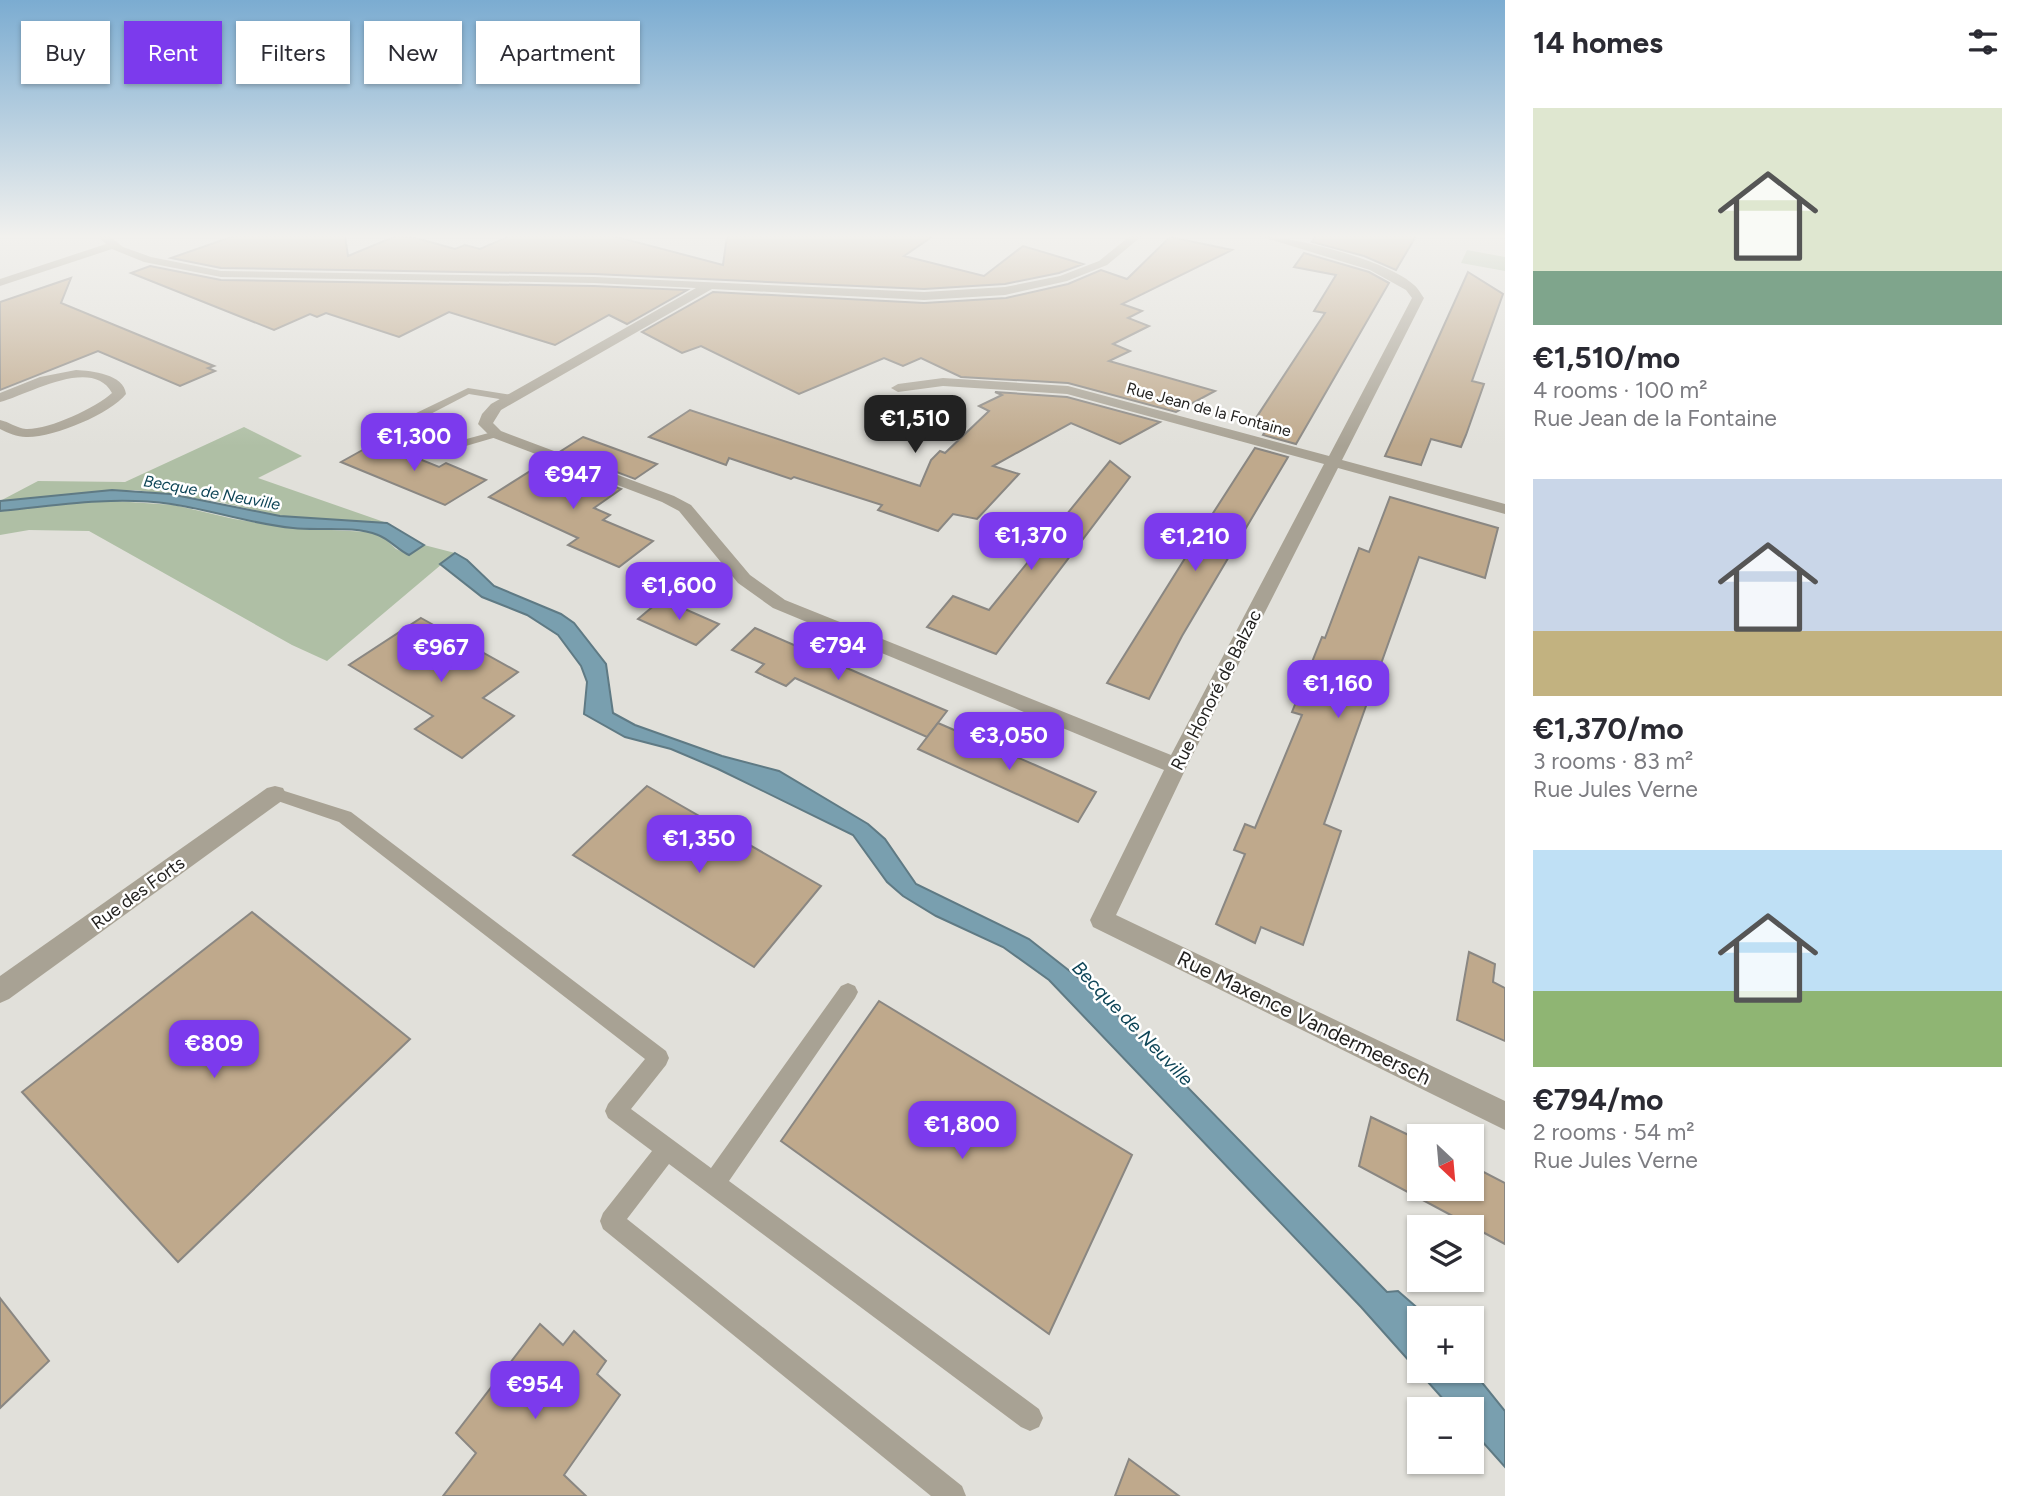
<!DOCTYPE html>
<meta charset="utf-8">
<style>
:root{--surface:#fff;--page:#f7f7f7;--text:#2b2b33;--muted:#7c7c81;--accent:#7c3aed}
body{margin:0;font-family:Figtree,sans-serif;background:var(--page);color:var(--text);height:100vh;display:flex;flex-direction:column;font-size:26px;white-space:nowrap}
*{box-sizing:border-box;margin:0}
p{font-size:23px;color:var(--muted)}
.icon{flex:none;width:38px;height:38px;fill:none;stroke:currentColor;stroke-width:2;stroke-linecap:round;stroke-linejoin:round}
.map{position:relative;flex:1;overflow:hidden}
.sheet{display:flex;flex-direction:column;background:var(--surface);width:525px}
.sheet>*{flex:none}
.hud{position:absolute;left:21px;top:21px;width:665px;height:63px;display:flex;gap:14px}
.needle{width:46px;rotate:154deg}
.tools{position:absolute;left:1407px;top:1124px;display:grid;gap:14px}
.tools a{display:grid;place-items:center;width:77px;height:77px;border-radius:0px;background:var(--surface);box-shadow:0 2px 5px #0004;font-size:35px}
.price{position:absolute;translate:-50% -60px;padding:0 16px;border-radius:14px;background:var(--accent);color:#fff;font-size:23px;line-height:46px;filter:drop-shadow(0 2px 4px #0008)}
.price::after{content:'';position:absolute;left:50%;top:42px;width:21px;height:16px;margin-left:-10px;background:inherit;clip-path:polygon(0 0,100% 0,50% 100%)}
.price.current{background:#222;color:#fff}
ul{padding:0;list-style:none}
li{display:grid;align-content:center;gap:14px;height:371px;padding:0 28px}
li span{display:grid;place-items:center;height:217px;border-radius:0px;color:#555}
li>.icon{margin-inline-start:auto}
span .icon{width:126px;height:126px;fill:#fffc;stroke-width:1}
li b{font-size:30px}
h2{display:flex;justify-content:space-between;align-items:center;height:84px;padding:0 28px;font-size:30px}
.pill{padding:0 24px;border-radius:0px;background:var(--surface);box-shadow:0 2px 5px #0004;font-size:24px;line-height:63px}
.pill.current{background:var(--accent);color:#fff}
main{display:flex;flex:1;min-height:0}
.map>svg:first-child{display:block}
.green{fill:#afbfa5}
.water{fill:#799faf;stroke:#5f7a84;stroke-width:2}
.building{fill:#bfa98c;stroke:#8a8782;stroke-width:2}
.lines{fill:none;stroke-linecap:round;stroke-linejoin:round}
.service{fill:#a8a294;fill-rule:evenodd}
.minor{fill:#a8a294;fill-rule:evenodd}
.labels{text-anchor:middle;stroke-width:5;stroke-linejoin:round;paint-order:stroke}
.far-street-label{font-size:16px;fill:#232220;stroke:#fff}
.far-water-label{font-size:16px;font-style:italic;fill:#0e4557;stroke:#fff}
.street-label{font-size:18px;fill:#232220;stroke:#fff}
.water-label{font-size:19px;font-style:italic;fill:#0e4557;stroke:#fff}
.near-street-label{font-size:21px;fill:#232220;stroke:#fff}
</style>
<main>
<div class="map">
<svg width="1505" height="1496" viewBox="0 0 1505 1496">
<rect width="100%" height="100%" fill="#e1e0da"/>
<g class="green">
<path d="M1467,250L1505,257V271L1461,263Z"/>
<path d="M244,427L302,456L258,478L387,523L280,516L215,501L135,490L0,501L38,481L125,482Z"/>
<path d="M99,500L174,505L234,519L292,528L369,532L382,536L396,549L409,555L424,545L455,553L327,661L292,645L89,531L29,530L0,535V511Z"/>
</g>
<g class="water">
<path d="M112,490L170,494L280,516L387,523L424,545L409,555C398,550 389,539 378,535C353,525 320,531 293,528C251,524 212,510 171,504C114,496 57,505 0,511V501Z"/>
<path d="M455,553L467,560L494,586L561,614L574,623L606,664L613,713L635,725L722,756L779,771L868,824L885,839L916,884L1029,939L1090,987L1387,1292L1398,1291L1429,1318H1419V1370H1472L1505,1411V1467L1472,1430V1409H1452L1361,1307L1049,980L1003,947L936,916L903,896L887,882L853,835L718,769L671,749L625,737L584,714L587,682L581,666L558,635L527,615L482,597L440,564Z"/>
</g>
<g class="building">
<path d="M234,236H345L348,256L396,236L416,238L455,249L465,245L480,249L510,236H613L723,265L727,236H933L904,256L984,276L1023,246L1083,264L1059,273L1005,284L924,289L594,274L221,268L171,258Z"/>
<path d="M1316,236H1416L1396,270L1364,256L1312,242Z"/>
<path d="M1170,237L1232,250L1122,304L1142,311L1128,318L1149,326L1113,344L1130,351L1109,361L1215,391L1176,412L1068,383L961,377L921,358L903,366L884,358L799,394L701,346L682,353L642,332L713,292L924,303L1006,298L1068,284L1101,270L1127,279Z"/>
<path d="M1304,253L1369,272L1389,283L1296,444L1263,435L1269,425L1254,421L1325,313L1314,311L1336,275L1294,267Z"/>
<path d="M150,266L221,280L594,286L687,290L627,324L609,315L555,345L449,312L399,337L326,313L317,317L310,314L274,330L131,273Z"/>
<path d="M1468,272L1503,294L1472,381L1484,384L1466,435L1461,447L1431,439L1421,465L1385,456Z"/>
<path d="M71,278L61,303L214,366L208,368L215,371L180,386L98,351L0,390V302Z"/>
<path d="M995,392L1067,397L1160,422L1120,444L1071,423L993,466L1019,474L977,519L953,514L938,531L878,510L882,505L794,477L791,479L729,458L726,465L649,437L690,410L920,486L931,460L940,451L945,453L989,411L979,406L1002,395Z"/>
<path d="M583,437L657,464L635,479L561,451Z"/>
<path d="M377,442L439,467L446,463L486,480L445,505L341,462Z"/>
<path d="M1255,448L1288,457L1182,636L1149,699L1107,683L1187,555L1161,547L1181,516L1206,524Z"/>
<path d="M546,461L621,489L594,508L610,515L603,520L653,541L619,567L568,545L578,538L489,497Z"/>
<path d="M1110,461L1130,477L996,654L927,627L953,596L989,610Z"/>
<path d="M1390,497L1498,528L1485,578L1419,557L1324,824L1341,831L1303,945L1261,927L1255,943L1216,924L1245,854L1234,850L1245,824L1255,828L1302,715L1292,712L1322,637L1325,638L1359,548L1369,552Z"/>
<path d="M662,599L719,624L696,645L638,619Z"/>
<path d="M421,618L518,672L483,698L514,716L462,758L415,729L433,716L349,665Z"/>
<path d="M755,628L879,682L947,711L927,737L795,678L786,686L756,672L764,664L732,650Z"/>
<path d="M938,723L1035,765L1096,792L1078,822L918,749Z"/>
<path d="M647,786L821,886L754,967L573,855Z"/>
<path d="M252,912L410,1039L178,1262L22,1092Z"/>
<path d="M1469,952L1495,964L1493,982L1505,988V1041L1457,1020Z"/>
<path d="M879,1001L1132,1155L1049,1334L781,1141Z"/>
<path d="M1371,1117L1419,1140V1188H1472V1166L1505,1183V1244L1359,1166Z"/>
<path d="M0,1298L49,1361L0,1408Z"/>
<path d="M540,1324L563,1345L574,1331L606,1361L597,1374L620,1395L564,1475L586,1496H443L476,1453L456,1433Z"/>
<path d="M1129,1459L1179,1496H1115Z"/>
</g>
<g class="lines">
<g class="service">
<path d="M468,388L511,395L516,398L511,401L469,394L419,420L418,425L459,441L496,431L500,432V436L459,448L407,427L410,416Z"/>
<path d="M275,788L351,812L666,1051L669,1058L666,1065L631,1109L711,1168L841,986L848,983L855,986L858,992L855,998L729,1181L1039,1409L1043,1418L1039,1427L1030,1431L1021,1427L669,1164L627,1219L962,1486L966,1496H931L603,1229L600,1221L603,1213L652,1151L608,1118L605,1111L608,1104L645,1059L339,822L269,798L267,794L269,790Z"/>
</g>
<g class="minor">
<path d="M97,236H109L123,247L151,257L221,271L594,277L924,292L1005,287L1060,276L1099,261L1130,236H1142L1107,265L1067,281L1005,295L924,300L712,289L501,410L493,423L501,431L674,496L691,505L750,575L785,600L1171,755L1324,464L1067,394L943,386L898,392L891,388L898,384L943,378L1068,386L1329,456L1412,298L1406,290L1370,270L1259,236C1293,236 1389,261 1414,285C1418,288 1421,294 1424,298L1342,460L1505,504V514L1338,468L1187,766L1116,915L1505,1101V1130L1093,927L1090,920L1164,770L773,608L738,583L679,511L662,502L491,437L478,424L482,414L491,404L696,288L594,283L221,277L144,262L112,249L0,286V279L106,244Z"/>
<path d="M76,370C92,371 124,374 126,394C110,414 53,438 26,437C17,437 8,433 0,429V420C9,422 17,428 26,429C48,430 96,408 112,393C92,356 28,395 0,402V393L40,377Z"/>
<path d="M275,786L283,788L286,794L283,800L9,999L0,1003V976L267,788Z"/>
</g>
</g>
<linearGradient id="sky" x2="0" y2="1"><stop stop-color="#7bacd1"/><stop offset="0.53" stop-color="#f2f1ee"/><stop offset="1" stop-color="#f2f1ee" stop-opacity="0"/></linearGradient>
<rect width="1505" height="446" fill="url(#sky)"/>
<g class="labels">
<g class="far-street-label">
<text transform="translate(1209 409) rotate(15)" y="6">Rue Jean de la Fontaine</text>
</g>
<g class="far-water-label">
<text transform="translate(212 492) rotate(10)" y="6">Becque de Neuville</text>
</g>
<g class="street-label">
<text transform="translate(1216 690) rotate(-63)" y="6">Rue Honoré de Balzac</text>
<text transform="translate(138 893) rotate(-36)" y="6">Rue des Forts</text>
</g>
<g class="water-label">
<text transform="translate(1133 1023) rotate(46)" y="7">Becque de Neuville</text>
</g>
<g class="near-street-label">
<text transform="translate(1304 1018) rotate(26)" y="7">Rue Maxence Vandermeersch</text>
</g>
</g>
</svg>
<div class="tools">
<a><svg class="needle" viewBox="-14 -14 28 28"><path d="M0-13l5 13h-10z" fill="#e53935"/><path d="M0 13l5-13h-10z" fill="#7c7c81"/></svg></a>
<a><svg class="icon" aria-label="layers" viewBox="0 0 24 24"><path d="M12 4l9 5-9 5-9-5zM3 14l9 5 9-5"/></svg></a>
<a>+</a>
<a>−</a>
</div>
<b class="price current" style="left:915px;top:455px">€1,510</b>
<b class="price" style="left:414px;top:473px">€1,300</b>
<b class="price" style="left:573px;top:511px">€947</b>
<b class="price" style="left:1031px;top:572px">€1,370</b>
<b class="price" style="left:1195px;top:573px">€1,210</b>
<b class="price" style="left:679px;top:622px">€1,600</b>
<b class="price" style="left:838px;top:682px">€794</b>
<b class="price" style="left:441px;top:684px">€967</b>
<b class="price" style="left:1338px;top:720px">€1,160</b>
<b class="price" style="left:1009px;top:772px">€3,050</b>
<b class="price" style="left:699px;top:875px">€1,350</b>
<b class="price" style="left:214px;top:1080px">€809</b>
<b class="price" style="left:962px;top:1161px">€1,800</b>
<b class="price" style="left:535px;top:1421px">€954</b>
<div class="hud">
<a class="pill">Buy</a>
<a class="pill current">Rent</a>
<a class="pill">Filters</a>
<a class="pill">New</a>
<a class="pill">Apartment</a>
</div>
</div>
<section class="sheet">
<h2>14 homes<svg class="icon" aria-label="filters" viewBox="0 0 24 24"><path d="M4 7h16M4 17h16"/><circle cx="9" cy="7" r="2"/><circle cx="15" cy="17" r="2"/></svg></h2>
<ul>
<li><span style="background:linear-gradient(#dfe7d0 75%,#7fa58c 0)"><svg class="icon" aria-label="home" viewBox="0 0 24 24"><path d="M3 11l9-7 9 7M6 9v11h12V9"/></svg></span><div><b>€1,510/mo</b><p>4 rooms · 100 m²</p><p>Rue Jean de la Fontaine</p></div></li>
<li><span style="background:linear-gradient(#c9d6e8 70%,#c2b280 0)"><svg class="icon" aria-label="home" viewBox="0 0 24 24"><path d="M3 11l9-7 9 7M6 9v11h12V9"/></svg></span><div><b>€1,370/mo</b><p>3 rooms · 83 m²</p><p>Rue Jules Verne</p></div></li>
<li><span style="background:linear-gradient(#bfe0f5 65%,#8fb573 0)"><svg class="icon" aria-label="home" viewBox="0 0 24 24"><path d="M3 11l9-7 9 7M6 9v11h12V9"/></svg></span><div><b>€794/mo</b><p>2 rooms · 54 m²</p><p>Rue Jules Verne</p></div></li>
</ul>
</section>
</main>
